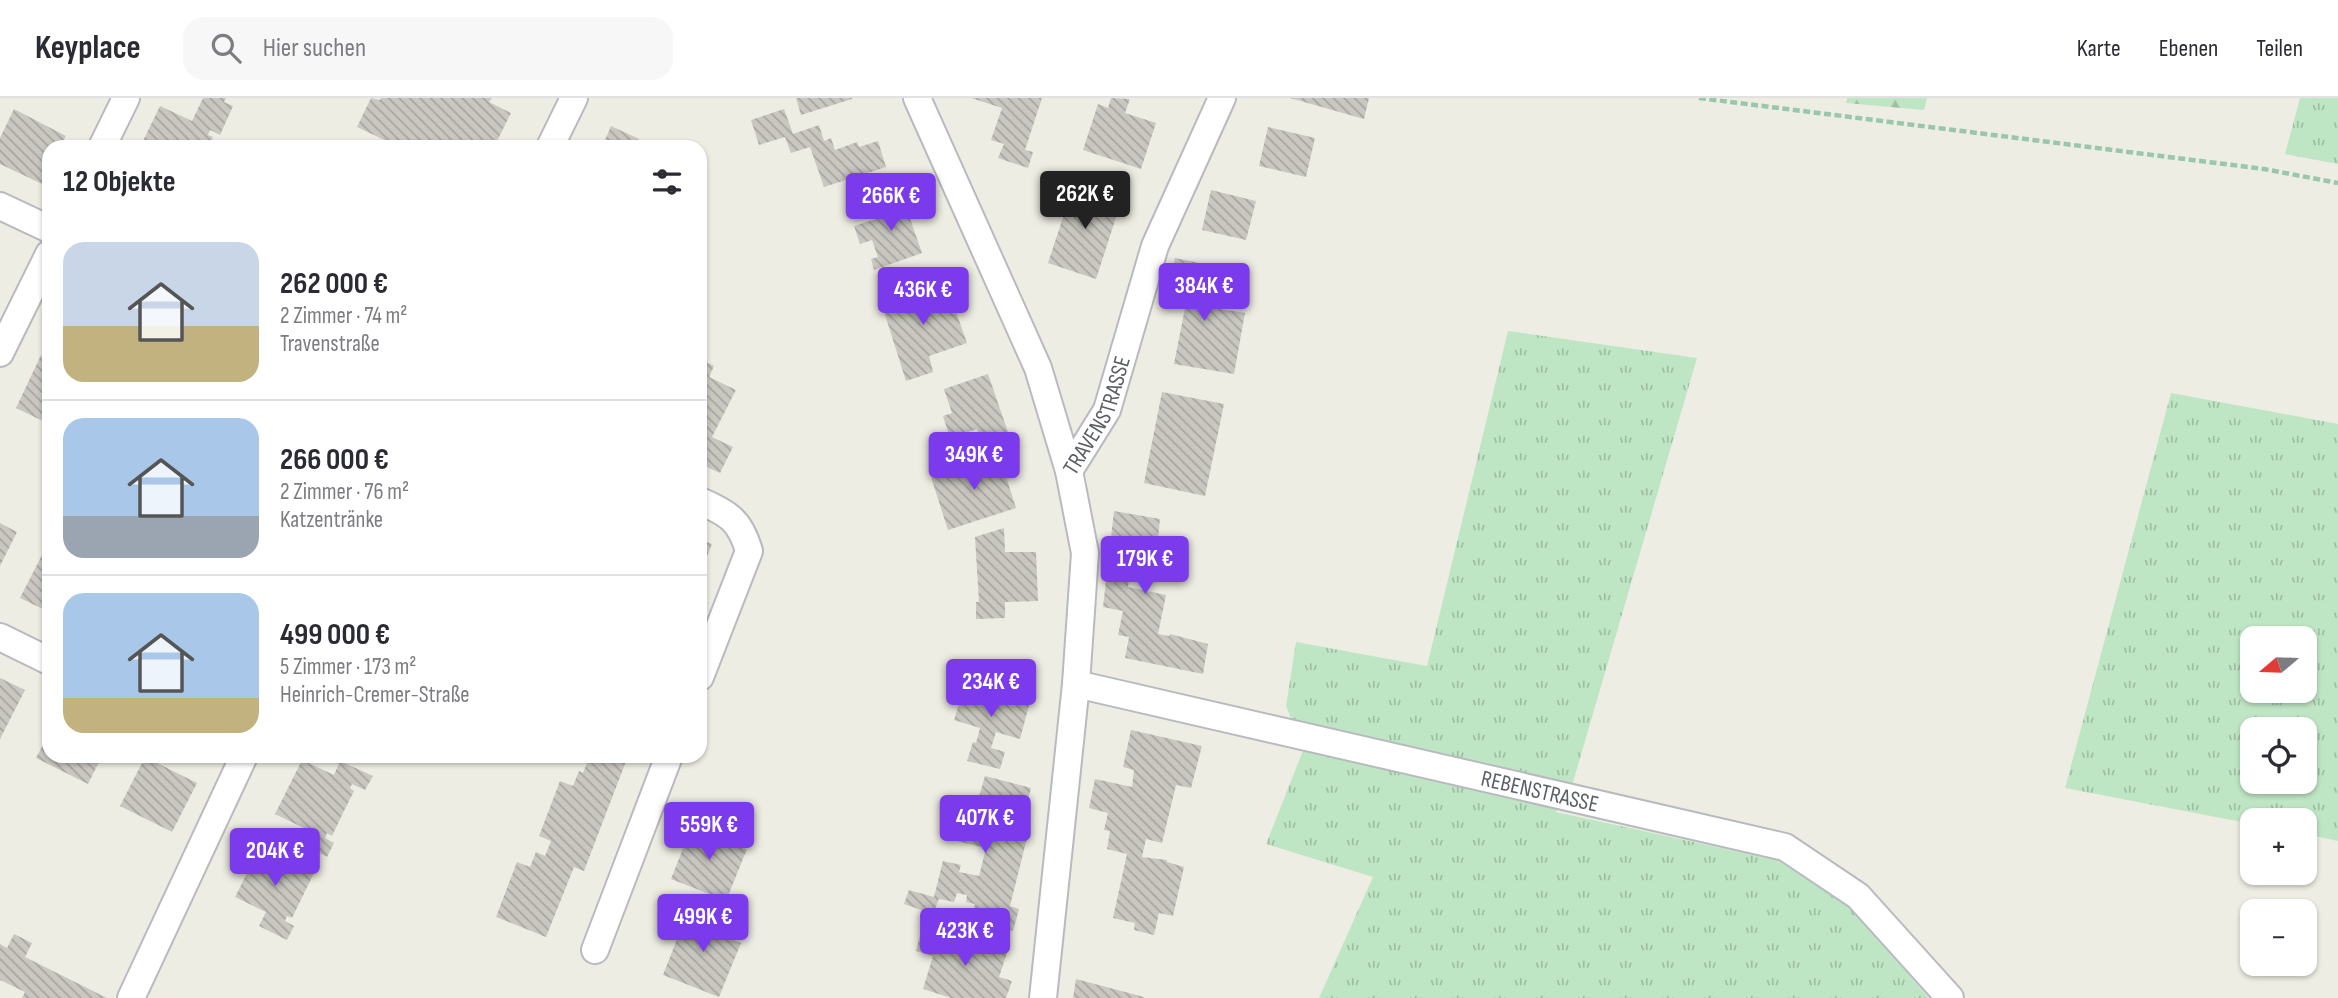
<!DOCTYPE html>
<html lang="de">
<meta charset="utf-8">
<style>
:root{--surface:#fff;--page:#f7f7f7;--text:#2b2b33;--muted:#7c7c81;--line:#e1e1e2;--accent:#7c3aed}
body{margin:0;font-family:"Sofia Sans Condensed",sans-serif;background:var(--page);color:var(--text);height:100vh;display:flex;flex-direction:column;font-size:26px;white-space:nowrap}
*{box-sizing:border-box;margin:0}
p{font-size:23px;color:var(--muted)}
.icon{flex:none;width:38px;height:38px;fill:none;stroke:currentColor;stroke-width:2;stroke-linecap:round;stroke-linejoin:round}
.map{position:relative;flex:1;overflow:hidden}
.side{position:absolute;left:42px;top:42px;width:665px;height:623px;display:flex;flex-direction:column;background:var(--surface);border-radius:21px;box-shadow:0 2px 5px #0004}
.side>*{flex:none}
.needle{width:46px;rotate:251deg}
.fabs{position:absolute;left:2240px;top:528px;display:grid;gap:14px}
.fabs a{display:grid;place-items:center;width:77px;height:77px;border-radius:14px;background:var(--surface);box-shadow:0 2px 5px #0004;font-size:35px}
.price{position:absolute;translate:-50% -60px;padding:0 16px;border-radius:7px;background:var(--accent);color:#fff;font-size:23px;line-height:46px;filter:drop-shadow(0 2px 4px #0008)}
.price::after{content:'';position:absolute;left:50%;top:42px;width:21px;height:16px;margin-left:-10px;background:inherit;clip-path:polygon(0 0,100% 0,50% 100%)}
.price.current{background:#222;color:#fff}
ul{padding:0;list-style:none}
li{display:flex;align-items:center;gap:21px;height:175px;padding:0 21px}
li+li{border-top:2px solid var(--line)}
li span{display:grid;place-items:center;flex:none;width:196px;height:140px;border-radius:21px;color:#555}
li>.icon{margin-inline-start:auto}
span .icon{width:84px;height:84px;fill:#fffc;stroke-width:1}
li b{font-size:30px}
h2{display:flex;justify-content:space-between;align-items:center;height:84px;padding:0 21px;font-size:30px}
header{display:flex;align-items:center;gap:42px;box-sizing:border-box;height:98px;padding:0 35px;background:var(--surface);border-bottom:2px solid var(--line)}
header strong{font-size:33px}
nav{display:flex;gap:38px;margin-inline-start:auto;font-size:24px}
.search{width:490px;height:63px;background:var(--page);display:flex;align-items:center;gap:18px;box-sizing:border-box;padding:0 24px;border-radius:21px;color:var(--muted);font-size:26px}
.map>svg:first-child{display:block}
.grass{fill:url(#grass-tufts);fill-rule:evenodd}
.forest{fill:url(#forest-firs)}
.building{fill:url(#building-back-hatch)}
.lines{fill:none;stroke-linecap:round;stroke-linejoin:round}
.street-casing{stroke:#b8babf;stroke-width:30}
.path{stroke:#98c7ab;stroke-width:4.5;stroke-dasharray:7 3.5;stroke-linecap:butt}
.street{stroke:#fff;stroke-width:26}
.labels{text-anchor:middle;stroke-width:7;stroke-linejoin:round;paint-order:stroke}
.street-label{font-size:23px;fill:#5b5e64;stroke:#fff}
</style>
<header>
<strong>Keyplace</strong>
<div class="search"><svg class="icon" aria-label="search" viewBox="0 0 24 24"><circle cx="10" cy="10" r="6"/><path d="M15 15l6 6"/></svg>Hier suchen</div>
<nav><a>Karte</a><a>Ebenen</a><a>Teilen</a></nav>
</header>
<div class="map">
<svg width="2338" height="900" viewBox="0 0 2338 900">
<defs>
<pattern id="grass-tufts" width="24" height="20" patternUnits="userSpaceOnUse" patternTransform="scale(1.75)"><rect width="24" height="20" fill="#bfe6c4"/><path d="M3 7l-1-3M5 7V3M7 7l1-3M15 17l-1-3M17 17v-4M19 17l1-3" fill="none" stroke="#9ebea3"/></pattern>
<pattern id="forest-firs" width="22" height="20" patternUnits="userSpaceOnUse" patternTransform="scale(1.75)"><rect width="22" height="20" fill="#bfe6c4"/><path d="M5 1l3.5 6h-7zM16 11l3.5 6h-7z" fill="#9ebea3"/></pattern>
<pattern id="building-back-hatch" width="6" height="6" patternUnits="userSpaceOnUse" patternTransform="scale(1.75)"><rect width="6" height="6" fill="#c9c7c0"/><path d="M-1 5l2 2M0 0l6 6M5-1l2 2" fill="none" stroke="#a6a5a0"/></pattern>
</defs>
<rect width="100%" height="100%" fill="#eeede3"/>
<g class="grass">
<path d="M2300,0H2338V66L2285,56Z"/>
<path d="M1508,233L1697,260L1571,691L1556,714L1781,763L1844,803L1929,900H1319L1373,779L1266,746L1304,650L1286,608L1296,544L1427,568Z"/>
<path d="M2171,295L2338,326V743L2305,736V723H2252V726L2065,690ZM2252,541H2305V593H2252ZM2252,632H2305V684H2252Z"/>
</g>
<path class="forest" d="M1847,0H1927L1924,12L1846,5Z"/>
<g class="building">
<path d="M203,0H226L224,4L233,8L220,37L210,32L208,37L213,39L208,49H140L160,8L192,23Z"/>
<path d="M371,0L380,2L381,0H492L489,4L511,15L494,49H394L395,47L357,29Z"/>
<path d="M796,0H852V1L801,17Z"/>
<path d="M971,0H1042L1025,52L1033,54L1028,70L998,60L1004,46L991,42L1002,10Z"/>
<path d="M1111,0L1130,1L1125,15L1156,25L1141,71L1083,52L1098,6L1108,10Z"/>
<path d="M1290,0H1369L1364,21Z"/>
<path d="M14,11L66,38L60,49H49V72L42,86L0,66V40Z"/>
<path d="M784,11L793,36L819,27L824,43L831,40L835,52L857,44L859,49L878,43L886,69L824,89L810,49L791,55L785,39L759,47L751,22Z"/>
<path d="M611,28L639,41L635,49H621L605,42Z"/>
<path d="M1268,29L1315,40L1306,79L1259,68Z"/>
<path d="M1074,86L1122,101L1096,181L1048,165Z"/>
<path d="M1211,92L1256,103L1246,142L1202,132Z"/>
<path d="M906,96L911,111L907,112L922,155L874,172L871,161L878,159L872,142L860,146L854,128L879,120L874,106Z"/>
<path d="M1175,160L1209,167L1201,208L1245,215L1234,276L1174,266L1186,205L1167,201Z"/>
<path d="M945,183L967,245L929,258L933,274L906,283L881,204Z"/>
<path d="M41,257L49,261V326L16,310Z"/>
<path d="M700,261L714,268L709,279L736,292L712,339L733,349L720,375L700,366Z"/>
<path d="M988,276L1009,337L982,346L977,331L950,340L943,318L952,315L944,291Z"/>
<path d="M1162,294L1224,306L1205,398L1144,385Z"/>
<path d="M999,357L1016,410L948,432L931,379Z"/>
<path d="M1114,413L1160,421L1157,450L1173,453L1168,478L1130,473L1128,489L1166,497L1158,536L1169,538L1170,536L1208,546L1203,576L1125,560L1129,539L1118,537L1123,513L1103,509Z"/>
<path d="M0,425L17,434L0,468Z"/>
<path d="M1004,430L1005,454H1036L1038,503L1005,504V520L976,521V504H979L975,439Z"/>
<path d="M700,441L712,446L700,475Z"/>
<path d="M45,451L49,453V514L20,500Z"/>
<path d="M0,580L25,592L0,641Z"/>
<path d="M967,581L1031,600L1020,641L996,634L991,650L1005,654L1000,671L967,663L973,644L976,645L980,630L954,622Z"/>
<path d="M1131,632L1202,648L1191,690L1176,687L1162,745L1146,741L1142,759L1167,762V764L1184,769L1173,818L1159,815L1154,837L1134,832L1135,825L1113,820L1127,756L1107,751L1110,733L1104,732L1108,715L1089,710L1095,681L1132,689L1134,672L1123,669Z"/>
<path d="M49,635V658H102L88,686L36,660Z"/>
<path d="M590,658H628L584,773L574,769L546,839L496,819L517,764L530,769L536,754L545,758L551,743L539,738L560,683L573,688L579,673L583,675Z"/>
<path d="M145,659L197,685L172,734L120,708Z"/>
<path d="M302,662L334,677L340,663L373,678L365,692L352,686L350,690L354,693L343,715L332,738L327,735L325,740L334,745L327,759L300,745L306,731L275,716Z"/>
<path d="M985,678L1031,690L1020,733L1028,736L1010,808L1019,811L1013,833L971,822L975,806L966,804L967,797L957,795L954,804L939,801L933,816L904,806L909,792L934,799L943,763L961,767L959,774L979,778L986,750L948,741L954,717L951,716L956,700L977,706Z"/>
<path d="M693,725L744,745L742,750L747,751L728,798L724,796L722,801L671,781Z"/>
<path d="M262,745L312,769L309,773L314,775L292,820L287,818L285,823L294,828L287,842L259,828L266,814L235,799Z"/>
<path d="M700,811L729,822L723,838L741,845L719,899L663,877L684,823L694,826Z"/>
<path d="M921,834L964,847L968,836L1009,849L999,879L1012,883L1006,900H951L923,891L933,858L916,853Z"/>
<path d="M14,836L32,845L25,859L107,900H22L25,894L0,882V846L7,850Z"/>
<path d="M1076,881L1144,899V900H1073Z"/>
</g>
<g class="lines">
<g class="street-casing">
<g id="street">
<path d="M917,0L1038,270L1069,373L1085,455L1076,586L1043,900"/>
<path d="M102,49L126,0"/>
<path d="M550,49L574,0"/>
<path d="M0,108L49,131"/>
<path d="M0,255L49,156"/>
<path id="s1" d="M1069,373L1107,312L1155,148L1222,0"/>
<path d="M700,403C728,415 740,422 749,453L700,579"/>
<path d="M0,539L49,563"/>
<path id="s2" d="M1076,586L1785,749L1858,798L1950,900"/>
<path d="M595,852L669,658"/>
<path d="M131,900L244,658"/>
</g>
</g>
<path class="path" d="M1699,0L2264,71L2338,85"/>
<use href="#street" class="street"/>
</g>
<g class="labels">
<g class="street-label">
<text dy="8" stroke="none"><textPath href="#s1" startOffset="63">TRAVENSTRASSE</textPath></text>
<text dy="8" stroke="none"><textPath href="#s2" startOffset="476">REBENSTRASSE</textPath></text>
</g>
</g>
</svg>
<div class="fabs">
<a><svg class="needle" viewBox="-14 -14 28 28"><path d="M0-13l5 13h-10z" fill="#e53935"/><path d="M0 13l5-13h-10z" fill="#7c7c81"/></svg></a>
<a><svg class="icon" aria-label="locate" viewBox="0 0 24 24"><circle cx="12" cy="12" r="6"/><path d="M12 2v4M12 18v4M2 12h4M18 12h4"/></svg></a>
<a>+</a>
<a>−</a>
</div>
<b class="price current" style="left:1085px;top:133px">262K €</b>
<b class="price" style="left:891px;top:135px">266K €</b>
<b class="price" style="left:1204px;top:225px">384K €</b>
<b class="price" style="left:923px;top:229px">436K €</b>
<b class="price" style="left:974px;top:394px">349K €</b>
<b class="price" style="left:1145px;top:498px">179K €</b>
<b class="price" style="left:991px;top:621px">234K €</b>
<b class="price" style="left:985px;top:757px">407K €</b>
<b class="price" style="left:709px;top:764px">559K €</b>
<b class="price" style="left:275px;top:790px">204K €</b>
<b class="price" style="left:703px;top:856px">499K €</b>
<b class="price" style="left:965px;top:870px">423K €</b>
<section class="side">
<h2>12 Objekte<svg class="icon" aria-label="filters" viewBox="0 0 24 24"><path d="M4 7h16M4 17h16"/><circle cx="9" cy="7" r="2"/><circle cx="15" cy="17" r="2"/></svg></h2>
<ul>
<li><span style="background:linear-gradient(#c9d6e8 60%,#c2b280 0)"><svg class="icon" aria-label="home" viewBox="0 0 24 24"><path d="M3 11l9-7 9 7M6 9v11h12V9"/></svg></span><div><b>262 000 €</b><p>2 Zimmer · 74 m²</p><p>Travenstraße</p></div></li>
<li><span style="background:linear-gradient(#a9c7e8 70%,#9aa5b1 0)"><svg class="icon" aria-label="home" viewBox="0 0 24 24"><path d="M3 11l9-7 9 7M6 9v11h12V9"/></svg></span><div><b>266 000 €</b><p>2 Zimmer · 76 m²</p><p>Katzentränke</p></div></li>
<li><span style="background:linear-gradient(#a9c7e8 75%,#c2b280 0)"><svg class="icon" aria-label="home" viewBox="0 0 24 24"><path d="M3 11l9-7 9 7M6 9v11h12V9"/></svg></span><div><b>499 000 €</b><p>5 Zimmer · 173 m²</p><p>Heinrich-Cremer-Straße</p></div></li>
</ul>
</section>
</div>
